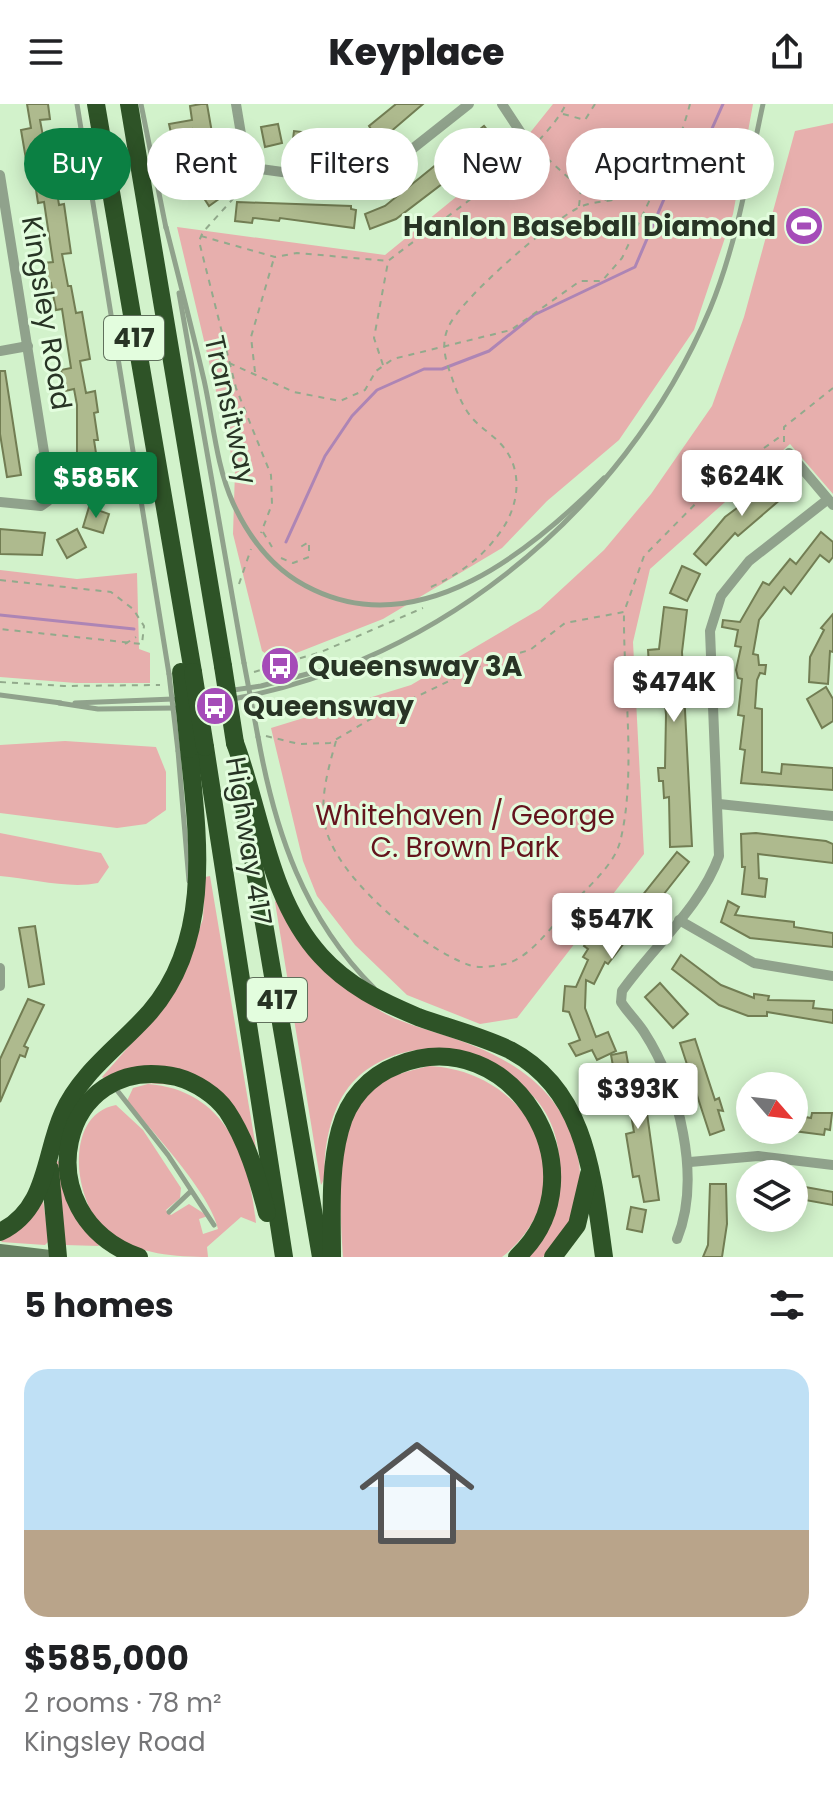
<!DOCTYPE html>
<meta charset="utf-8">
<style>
:root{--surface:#fff;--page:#f2f2f2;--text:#202124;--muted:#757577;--accent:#0b8043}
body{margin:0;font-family:Poppins,sans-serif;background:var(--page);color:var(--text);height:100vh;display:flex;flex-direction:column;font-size:30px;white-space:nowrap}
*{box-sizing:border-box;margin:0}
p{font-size:26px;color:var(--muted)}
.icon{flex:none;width:44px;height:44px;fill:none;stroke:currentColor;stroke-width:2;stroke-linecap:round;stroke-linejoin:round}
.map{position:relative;height:1153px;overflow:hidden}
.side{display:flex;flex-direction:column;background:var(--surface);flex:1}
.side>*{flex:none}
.banner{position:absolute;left:24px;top:24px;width:786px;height:72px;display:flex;gap:16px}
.needle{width:52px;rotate:118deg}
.tools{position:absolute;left:736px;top:968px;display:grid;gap:16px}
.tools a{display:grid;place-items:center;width:72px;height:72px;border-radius:50%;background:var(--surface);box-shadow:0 4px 20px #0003;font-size:40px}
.price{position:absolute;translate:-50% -68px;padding:0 18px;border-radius:8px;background:#fff;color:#222;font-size:26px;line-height:52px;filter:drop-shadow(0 2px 4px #0008)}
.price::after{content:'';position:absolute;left:50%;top:48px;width:24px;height:18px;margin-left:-12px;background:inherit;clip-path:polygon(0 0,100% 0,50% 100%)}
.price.active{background:var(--accent);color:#fff}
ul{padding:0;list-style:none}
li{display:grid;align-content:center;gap:16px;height:424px;padding:0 24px}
li span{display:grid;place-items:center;height:248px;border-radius:24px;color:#555}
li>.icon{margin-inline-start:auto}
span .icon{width:144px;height:144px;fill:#fffc;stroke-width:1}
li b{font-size:34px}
h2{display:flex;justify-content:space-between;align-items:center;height:96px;padding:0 24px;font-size:34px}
.chip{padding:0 28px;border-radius:36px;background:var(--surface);box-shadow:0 4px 20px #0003;font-size:28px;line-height:72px}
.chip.active{background:var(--accent);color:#fff}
header{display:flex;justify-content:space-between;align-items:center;height:104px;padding:0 24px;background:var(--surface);font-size:36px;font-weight:800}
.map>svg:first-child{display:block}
.green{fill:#e7afad}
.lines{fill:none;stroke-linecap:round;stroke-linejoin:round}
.stream{stroke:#ad85b5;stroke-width:3}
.building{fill:#aeba8e;stroke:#727d53;stroke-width:2}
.path{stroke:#92aa8c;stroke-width:2;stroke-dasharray:6 6;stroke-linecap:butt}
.service{stroke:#90a28c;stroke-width:5}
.minor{stroke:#90a28c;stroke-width:10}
.secondary{stroke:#668061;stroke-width:14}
.motorway{stroke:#2e5327;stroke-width:18}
.service-bridge{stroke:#90a28c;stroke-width:5}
.motorway-bridge{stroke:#2e5327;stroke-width:18}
.labels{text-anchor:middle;stroke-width:6;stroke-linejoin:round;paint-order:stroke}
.shield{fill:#e3fdde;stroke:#60705c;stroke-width:2}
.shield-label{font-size:26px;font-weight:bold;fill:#283425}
.poi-label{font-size:28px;font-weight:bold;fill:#283425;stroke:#e3fdde;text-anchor:start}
.street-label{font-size:28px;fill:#283425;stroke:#e3fdde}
.park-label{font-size:28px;fill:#64141d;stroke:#e3fdde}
</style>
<header><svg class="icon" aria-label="menu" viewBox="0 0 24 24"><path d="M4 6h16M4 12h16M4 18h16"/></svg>Keyplace<svg class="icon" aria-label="share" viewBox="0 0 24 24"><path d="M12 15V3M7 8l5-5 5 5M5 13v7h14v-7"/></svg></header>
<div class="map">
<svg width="833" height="1153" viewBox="0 0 833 1153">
<rect width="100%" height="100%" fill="#d2f2cb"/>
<g class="green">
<path d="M553,0H753L733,110L694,226L619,336L547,397L502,444L383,515L276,557L262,547L233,430L235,367L177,123L385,151L521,40Z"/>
<path d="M833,19V390L790,340L650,465L633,538L644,750L517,914L480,920L407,891L355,841L317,792L303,757L271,624L411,581L540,505L604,446L651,390L712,302L744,213L795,27Z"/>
<path d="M0,466L77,475L137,469L139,545L150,549V579H76L0,573Z"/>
<path d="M65,637L156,643L166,668V706L146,720L117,724L0,709V641Z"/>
<path d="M0,729L101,749L109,763L98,779C69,785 32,775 0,772Z"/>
<path d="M210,772L257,1050L211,983L109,977L102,973L145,924L191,848L203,815L205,773Z"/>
<path d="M278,794C308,828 337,870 371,900C388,915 416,922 437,929C502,949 560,978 577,1049C587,1088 571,1126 543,1153H529C567,1107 575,1023 523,983C512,975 496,970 484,964C474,959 463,951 451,948C422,939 383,951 360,971C337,991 328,1022 325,1052C324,1062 326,1074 321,1081L275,798Z"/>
<path d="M429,962C534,967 589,1084 502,1153H343C340,1107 333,1017 371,985C387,971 410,967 429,962Z"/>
<path d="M148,980C224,986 249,1050 256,1119L241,1113L207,1143L208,1153C177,1153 137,1150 111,1131C74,1105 61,1011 116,1001L143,1026L181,1084L180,1094L166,1106L171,1111L189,1100L208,1112L199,1115L203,1130L218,1125C211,1090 151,1026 127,997L133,984Z"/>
<path d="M56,1057L63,1058L99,1142L65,1141Z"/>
<path d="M43,1096L49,1137L45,1141L1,1138Z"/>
</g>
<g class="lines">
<g class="stream">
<path d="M286,438L325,352L352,312L377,286L424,265H442L489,247L534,211L635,163L682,53L706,38L723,0"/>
<path d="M0,511L134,525"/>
</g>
</g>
<g class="building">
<path d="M27,0H48L50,15L40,16L51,76L55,75L59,101L64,100L71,149L62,150L68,182H71L76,209L82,208L90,255L80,257L86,289L95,287L98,308L94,309L98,336H94L99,369L109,368L112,388L92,391L88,365L77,366V301L74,285L65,287L61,266L71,264L67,238L62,205L56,206L51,179L47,180L44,159L53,158L44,98L38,99L34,72L29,73L21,26L31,24Z"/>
<path d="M201,0H207L215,46L210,47L214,69L209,70L223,92L209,102L198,85L192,25L171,29L169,20L192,16L190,2Z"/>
<path d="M396,0H423L374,42L350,53L292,43L294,27L352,34L371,25L369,22Z"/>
<path d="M278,20L282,39L265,43L261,23Z"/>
<path d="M484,22L497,38L396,115L370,125L365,110L385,102Z"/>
<path d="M237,98L351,102V105L356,106L354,124L280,114L279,117L253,114L252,119L235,117Z"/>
<path d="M0,267H5L21,371L7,373L0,330Z"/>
<path d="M775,370L789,388L738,432L735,429L706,461L694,450L725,413L753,392Z"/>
<path d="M89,403L109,410L103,429L83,423Z"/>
<path d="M0,425L45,429L42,451L0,450Z"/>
<path d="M77,425L86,443L67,454L57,436Z"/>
<path d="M821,428L833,438V453L829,458L820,451L791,490L784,483L759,516L753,550L758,551L759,561H766L765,570L760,569L757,576L755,604L762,605V668L781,670L782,660L833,664V686L741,679L745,646L740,645L744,612L738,611L742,575L738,574L736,566L741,543L735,542L738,526L722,523L723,516L740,518L763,478L769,481L790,455L796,460Z"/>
<path d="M682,462L700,470L687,497L670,489Z"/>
<path d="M664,503L687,506L682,548L692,742L670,743L669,693L664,694L663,677H659L658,664H665L666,611L663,577L650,578L648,546L659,545Z"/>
<path d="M833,510V548L830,547L828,580L809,578L810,553L824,526L821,524Z"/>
<path d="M826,583L833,595V617L822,624L807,595Z"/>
<path d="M756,729L826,737L833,740V759L758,750L759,774L767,775L765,793L742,790L745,763H742L741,730Z"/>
<path d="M677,748L689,758L627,837L616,829L624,839L608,860L605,858L594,880L586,876L585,904L596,933L608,928L616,947L597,956L592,946L576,952L569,940L580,936L569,908L563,907L565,882L576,883L588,856L583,853L588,845L584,842L591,832L597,837L601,832L606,837Z"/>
<path d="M728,797L739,803L735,811L794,818V823L833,829V843L750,834L721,818Z"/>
<path d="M35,822L44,880L29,883L19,824Z"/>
<path d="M681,851L721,881L754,894V890L769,892L768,896L814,897L813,904L833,906V919L767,908V912H748L719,901L672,865Z"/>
<path d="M660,879L688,910L673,924L645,893Z"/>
<path d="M28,895L44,901L24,942L28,944L25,953L20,951L0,998V955Z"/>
<path d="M695,935L715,996L719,994L723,1007L718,1006L724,1026L710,1031L680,939Z"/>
<path d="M626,948L631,977L638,976L642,1002H646L659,1096L644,1098L639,1072L633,1073L626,1030L634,1028L629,999L625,1000L621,972L615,973L611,951Z"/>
<path d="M812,1009H832L830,1026L825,1025L824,1031L794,1027V1011L811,1014Z"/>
<path d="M710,1080H726L727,1120L722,1153H703L708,1141Z"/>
<path d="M794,1081L833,1088V1101L794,1094Z"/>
<path d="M631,1103L646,1106L642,1128L627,1125Z"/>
</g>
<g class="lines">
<g class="path">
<path d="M563,10L585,16L595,0"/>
<path d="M529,38L581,85L606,96"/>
<path d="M250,76L203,128L199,137L236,284L271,371L272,400L261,429"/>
<path d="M579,102L581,85"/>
<path d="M201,132L275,153L297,149L388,157C435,120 542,50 566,0"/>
<path d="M229,259L294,288L340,297L365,286L376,267L393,255L511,226L580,177H602L622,154L654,87L655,75"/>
<path d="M383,261L374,234L388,158"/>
<path d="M255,268L251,233L274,154"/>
<path d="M784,338V323L833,284"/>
<path d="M263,428L272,443"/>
<path d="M281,454L293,459L309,453V438L297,445"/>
<path d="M0,476L111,488L133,505L144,522L142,540L0,525"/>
<path d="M239,480L251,445"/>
<path d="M431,483C460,470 483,453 501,427C520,400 524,363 499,338C491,330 480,323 472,314C462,302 456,286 451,271C445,255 441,240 448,224C459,196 548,120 576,105C590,97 608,98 623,94C664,83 680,37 690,0"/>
<path d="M125,540L136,533"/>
<path d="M254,568L321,548L423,504"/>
<path d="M0,578L64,582L160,581"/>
<path d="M266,632L299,640L330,639L374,613L493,556L530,546L565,519L624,508L644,452L720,375L781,332"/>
<path d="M336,637C329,662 321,689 324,715C329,769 421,844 469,861C478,865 495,862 505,860C531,854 554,819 572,800C588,783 614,761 620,738C637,672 623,578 624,508"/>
</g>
<g class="service">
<path d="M77,0L169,570"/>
<path d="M141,0L166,124"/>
<path d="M166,123C179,174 192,225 204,276C213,316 216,361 233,399C250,436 276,469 314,486C422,537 531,447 604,374"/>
<path d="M179,189L244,559"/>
<path d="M0,591L61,599"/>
<path d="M199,591L261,582L338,562"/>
<path d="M59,599L98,605L175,604"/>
<path d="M75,599L173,595"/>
<path d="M201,600C424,572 623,412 710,205C737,140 748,69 763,0"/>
<path d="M258,633C275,728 304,814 374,884"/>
<path d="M178,647L189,777"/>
<path d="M116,985L168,1051L214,1121"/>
<path d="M169,1108L190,1088"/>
</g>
<g class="minor">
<path d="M236,0L245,54L253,64L362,79L373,76L469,0"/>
<path d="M502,0L523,32"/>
<path d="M0,71L50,386L48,397L41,402L0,398"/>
<path d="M0,247L28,242"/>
<path d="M789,349L833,401"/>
<path d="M719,700L833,712"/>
<path d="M679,816L754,859L833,872"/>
<path d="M0,864V882"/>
<path d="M690,1058L758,1052L833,1061"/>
<path d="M677,1135C702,1074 679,982 644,928C637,917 628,909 621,898L622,887C653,843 701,803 719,752L710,527L721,492L749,457L827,396"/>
</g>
<path class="secondary" d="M0,1147L50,1153"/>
<g class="motorway">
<path d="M96,0L193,568"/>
<path d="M129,0L223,562"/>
<path d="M235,639C261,708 269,796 321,852C348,882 382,898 418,913C448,924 481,932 510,946C588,987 593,1076 604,1153"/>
<path d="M205,643L284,1153"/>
<path d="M240,679L321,1153"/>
<path d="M50,1065L58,1153"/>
<path d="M0,1128C48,1105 44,1051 63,1009C81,968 121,941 150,908C213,835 198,733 189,645"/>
<path d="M139,1153C22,1111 59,946 177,973C195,978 216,991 227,1007C247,1037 258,1075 267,1109"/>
<path d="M332,1153C332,1112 329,1066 340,1026C348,995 369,972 398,961C511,915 606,1070 517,1153"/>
<path d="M553,1153L577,1121L589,1070"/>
</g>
<g class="service-bridge">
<path d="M244,559L258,633"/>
<path d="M169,570L178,647"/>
</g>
<g class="motorway-bridge">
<path d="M223,562L235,639"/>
<path d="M181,568L189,645"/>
<path d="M193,568L205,643"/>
</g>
</g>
<defs>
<g id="stadium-disc" transform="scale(2)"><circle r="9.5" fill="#a54cb8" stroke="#e3fdde"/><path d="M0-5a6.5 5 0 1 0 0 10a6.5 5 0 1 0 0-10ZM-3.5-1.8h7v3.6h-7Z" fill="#fff"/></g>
<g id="bus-disc" transform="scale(2)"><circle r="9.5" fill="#a54cb8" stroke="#e3fdde"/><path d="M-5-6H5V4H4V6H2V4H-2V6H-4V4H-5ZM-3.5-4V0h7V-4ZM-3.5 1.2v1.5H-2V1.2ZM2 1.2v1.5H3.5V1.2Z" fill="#fff"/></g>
</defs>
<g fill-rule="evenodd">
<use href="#stadium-disc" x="804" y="122"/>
<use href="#bus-disc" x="280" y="562"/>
<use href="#bus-disc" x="215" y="602"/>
</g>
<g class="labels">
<g class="shield">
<rect x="104" y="212" width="60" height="44" rx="6"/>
<rect x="247" y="874" width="60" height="44" rx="6"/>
</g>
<g class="shield-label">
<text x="134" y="243">417</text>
<text x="277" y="905">417</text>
</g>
<g class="poi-label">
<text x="776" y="132" text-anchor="end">Hanlon Baseball Diamond</text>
<text x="308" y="572">Queensway 3A</text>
<text x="243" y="612">Queensway</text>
</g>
<g class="street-label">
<text transform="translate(47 209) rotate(81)" y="10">Kingsley Road</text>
<text transform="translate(231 306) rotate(77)" y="10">Transitway</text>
<text transform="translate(249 737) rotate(81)" y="10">Highway 417</text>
</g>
<g class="park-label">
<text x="465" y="721">Whitehaven / George<tspan x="465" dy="32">C. Brown Park</tspan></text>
</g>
</g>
</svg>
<div class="tools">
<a><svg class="needle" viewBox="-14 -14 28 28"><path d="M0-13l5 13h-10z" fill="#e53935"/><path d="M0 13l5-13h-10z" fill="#757577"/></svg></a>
<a><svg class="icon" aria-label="layers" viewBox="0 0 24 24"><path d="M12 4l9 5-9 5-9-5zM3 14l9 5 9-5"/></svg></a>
</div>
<b class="price" style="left:742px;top:414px">$624K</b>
<b class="price active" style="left:96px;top:416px">$585K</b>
<b class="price" style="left:674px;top:620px">$474K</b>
<b class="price" style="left:612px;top:857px">$547K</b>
<b class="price" style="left:638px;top:1027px">$393K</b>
<div class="banner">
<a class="chip active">Buy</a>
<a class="chip">Rent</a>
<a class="chip">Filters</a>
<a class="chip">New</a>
<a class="chip">Apartment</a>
</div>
</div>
<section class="side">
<h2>5 homes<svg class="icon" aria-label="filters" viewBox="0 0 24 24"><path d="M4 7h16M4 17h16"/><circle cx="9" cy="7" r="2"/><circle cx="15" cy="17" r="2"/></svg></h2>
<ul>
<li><span style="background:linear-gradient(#bfe0f5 65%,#b9a48a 0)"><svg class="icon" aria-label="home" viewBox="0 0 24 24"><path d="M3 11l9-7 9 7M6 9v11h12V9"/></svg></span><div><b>$585,000</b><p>2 rooms · 78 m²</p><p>Kingsley Road</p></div></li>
</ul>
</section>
